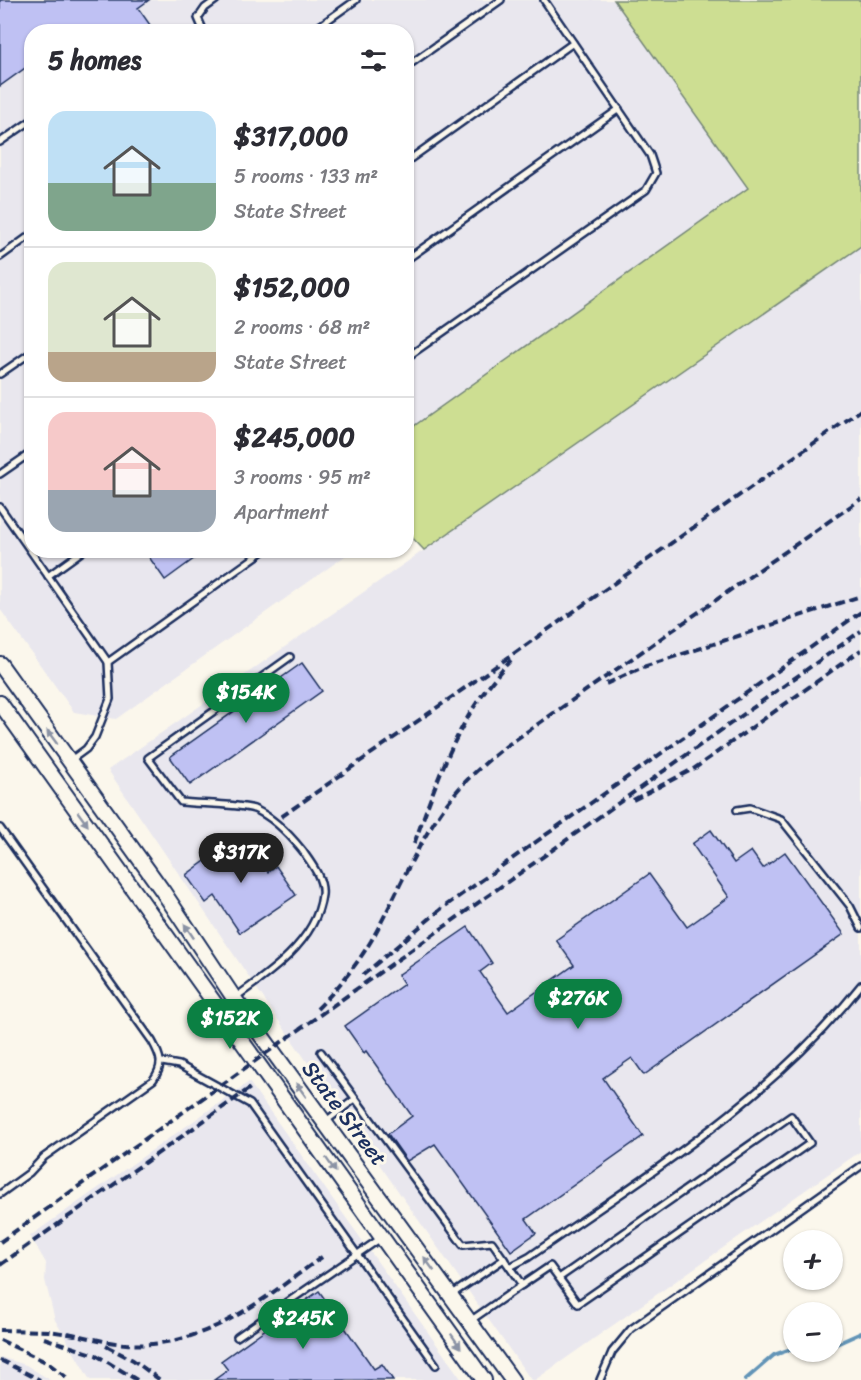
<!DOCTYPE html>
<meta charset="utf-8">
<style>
:root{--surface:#fff;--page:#f2f2f3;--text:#2b2b33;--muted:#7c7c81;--line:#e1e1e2;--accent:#0b8043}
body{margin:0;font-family:Sriracha,sans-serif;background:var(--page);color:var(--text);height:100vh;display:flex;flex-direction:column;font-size:22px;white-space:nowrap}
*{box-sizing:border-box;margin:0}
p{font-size:20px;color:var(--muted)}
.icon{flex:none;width:33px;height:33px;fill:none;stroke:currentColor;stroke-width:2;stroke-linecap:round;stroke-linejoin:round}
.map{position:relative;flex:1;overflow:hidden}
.sheet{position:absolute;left:24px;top:24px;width:390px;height:534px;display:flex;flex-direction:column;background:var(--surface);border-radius:24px;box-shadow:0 2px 4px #0004}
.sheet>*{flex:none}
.buttons{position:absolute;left:783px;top:1230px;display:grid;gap:12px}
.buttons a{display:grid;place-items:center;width:60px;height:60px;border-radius:50%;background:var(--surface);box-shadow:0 2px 4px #0004;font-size:30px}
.price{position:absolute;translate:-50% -51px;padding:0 14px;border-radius:21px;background:var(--accent);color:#fff;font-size:20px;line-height:39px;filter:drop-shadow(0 2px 3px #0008)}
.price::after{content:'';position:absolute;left:50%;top:36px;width:18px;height:14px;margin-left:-9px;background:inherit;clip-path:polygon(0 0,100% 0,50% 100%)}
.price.current{background:#222;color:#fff}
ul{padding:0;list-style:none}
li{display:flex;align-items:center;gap:18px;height:150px;padding:0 24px}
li+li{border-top:2px solid var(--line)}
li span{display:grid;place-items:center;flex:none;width:168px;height:120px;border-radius:18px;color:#555}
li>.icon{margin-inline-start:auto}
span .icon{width:72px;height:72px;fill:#fffc;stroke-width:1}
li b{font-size:26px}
h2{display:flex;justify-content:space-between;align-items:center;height:72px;padding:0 24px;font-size:26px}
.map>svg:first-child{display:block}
.built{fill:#e9e7ee}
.green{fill:#cdde92;stroke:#748678;stroke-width:1.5}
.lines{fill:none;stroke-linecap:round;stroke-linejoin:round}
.stream{stroke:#6294b7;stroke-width:4}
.building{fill:#bfc1f3;stroke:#1b2f5e;stroke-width:1.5}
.service-casing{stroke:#1b2f5e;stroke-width:10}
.tertiary-casing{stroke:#1b2f5e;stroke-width:18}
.service{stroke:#fbf7ec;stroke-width:5}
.tertiary{stroke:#fbf7ec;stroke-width:14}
.rail{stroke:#1b2f5e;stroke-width:4;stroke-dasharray:9 4.5;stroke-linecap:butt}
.oneway{fill:#8b93a5}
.labels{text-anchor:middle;stroke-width:6;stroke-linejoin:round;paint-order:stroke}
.street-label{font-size:22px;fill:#1b2f5e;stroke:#fbf7ec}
</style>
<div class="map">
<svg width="861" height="1380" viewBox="0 0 861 1380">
<rect width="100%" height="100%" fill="#fbf7ec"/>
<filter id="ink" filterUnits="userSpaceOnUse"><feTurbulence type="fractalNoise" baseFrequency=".0167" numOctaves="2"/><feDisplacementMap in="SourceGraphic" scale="12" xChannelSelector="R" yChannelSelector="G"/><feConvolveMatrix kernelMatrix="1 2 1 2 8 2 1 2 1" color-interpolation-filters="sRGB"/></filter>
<g filter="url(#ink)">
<g class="built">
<path d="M0,0H614L748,188L407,431L406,32H32V550L352,551L116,719L74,712L0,609Z"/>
<path d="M861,246V1151L535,1380H531L294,1043L108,770Z"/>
<path d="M249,1082L462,1380H90L55,1320L45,1280L46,1263L30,1236Z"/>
<path d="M0,1357L26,1365L50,1380H0Z"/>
</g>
<path class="green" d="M614,0H861V246L424,550L407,532V431L748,188Z"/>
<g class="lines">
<g class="stream">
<path d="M832,1346L861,1333"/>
<path d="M745,1380L774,1355L794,1348"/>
</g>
</g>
<g class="building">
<path d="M0,0H149L138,8L155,32H32V63L0,86Z"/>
<path d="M144,550H206L165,580Z"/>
<path d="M302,663L322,691L190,785L170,757Z"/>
<path d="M711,830L734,863L751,851L763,868L785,852L844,934L644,1075L632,1058L603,1078L643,1136L526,1219L536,1233L511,1251L435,1144L407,1161L388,1134L412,1116L366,1051L364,1053L345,1026L404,984L398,975L468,927L492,963L480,972L508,1012L574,965L556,940L649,874L687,927L729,897L692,844Z"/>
<path d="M241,835L268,872L276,866L296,895L240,933L215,896L206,903L186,875Z"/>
<path d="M319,1291L374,1369L382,1364L393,1380H214L228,1370L221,1361Z"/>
</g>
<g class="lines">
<g class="service-casing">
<g id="service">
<path d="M204,32L198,18L205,8L216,0"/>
<path d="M311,32L356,0"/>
<path d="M406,67L501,0"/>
<path d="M0,142L32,120"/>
<path d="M406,162L573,43"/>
<path d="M0,257L32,234"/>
<path d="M406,260L619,109"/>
<path d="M406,358L646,190L656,173L650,155L544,0"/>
<path d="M0,374L32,352"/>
<path d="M0,474L32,452"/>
<path d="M0,507L108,662L110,699L95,737L86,749L71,760"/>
<path d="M48,576L84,550"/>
<path d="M108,662L265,550"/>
<path d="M737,810L750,808L781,819L850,906L861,928"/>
<path d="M0,828L152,1041C161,1057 164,1065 153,1080L44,1157L29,1173L0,1194"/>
<path d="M220,1008C258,981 316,946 322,895C324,879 311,863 302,850C290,835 273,817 254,809C238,804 199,804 181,802L148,758L290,657"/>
<path d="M321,1052L463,1245L492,1242L522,1285L470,1321"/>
<path d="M162,1062L179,1065L250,1104L436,1365"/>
<path d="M326,1121L355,1099"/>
<path d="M510,1267L529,1257C647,1175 771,1099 861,985"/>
<path d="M522,1285L550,1266L578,1304L810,1143L791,1116L559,1278"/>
<path d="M451,1295L504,1259"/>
<path d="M237,1337L381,1238"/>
<path d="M600,1380L612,1352L631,1329L861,1166"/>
</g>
</g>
<g class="tertiary-casing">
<g id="tertiary">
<path d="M0,664L162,890L234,998L512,1380"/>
<path d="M0,703L484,1380"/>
</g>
</g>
<use href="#service" class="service"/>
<use href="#tertiary" class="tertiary"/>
<g class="rail">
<path d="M606,684L643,667L861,596"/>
<path d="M633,800L695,768L861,650"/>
<path d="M281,817L861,410"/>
<path d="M414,844C438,777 460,712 511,660"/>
<path d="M363,975L441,909L861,612"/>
<path d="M317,1009C337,989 356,966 371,941C398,894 417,840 452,797C467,778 486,762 505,747L861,499"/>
<path d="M0,1242L861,631"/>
<path d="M0,1265L253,1086"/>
<path d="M0,1330L49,1331L75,1335"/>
<path d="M68,1333C87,1337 107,1343 126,1344C204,1350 263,1299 322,1257"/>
<path d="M44,1338L96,1355L137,1380"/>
<path d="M0,1340L48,1363L70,1380"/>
<path d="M106,1346L133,1360L160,1380"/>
<path d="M0,1360L40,1380"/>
</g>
</g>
<defs><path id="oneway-solid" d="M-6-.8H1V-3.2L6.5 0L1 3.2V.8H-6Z" transform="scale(1.5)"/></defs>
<g class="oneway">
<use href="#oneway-solid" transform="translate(52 737) rotate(-126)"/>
<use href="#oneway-solid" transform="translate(83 819) rotate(54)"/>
<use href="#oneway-solid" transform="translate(189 931) rotate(-124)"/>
<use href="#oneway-solid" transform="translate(301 1090) rotate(-126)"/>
<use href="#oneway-solid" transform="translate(331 1165) rotate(55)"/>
<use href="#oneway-solid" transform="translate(429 1264) rotate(-126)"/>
<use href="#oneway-solid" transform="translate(456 1341) rotate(55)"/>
</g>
</g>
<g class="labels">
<g class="street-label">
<text transform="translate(345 1113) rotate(53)" y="8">State Street</text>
</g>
</g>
</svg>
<div class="buttons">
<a>+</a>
<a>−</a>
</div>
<b class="price" style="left:246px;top:724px">$154K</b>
<b class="price current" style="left:241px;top:884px">$317K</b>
<b class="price" style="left:578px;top:1030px">$276K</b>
<b class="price" style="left:230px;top:1050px">$152K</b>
<b class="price" style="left:303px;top:1350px">$245K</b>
<section class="sheet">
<h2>5 homes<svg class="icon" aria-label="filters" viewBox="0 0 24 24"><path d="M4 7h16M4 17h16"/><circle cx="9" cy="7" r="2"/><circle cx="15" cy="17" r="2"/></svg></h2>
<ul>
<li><span style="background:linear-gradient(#bfe0f5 60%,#7fa58c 0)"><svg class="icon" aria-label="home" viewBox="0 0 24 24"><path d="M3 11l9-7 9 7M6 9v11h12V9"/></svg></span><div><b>$317,000</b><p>5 rooms · 133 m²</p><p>State Street</p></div></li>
<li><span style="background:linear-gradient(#dfe7d0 75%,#b9a48a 0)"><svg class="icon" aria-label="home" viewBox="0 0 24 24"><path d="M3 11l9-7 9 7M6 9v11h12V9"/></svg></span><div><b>$152,000</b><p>2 rooms · 68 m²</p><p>State Street</p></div></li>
<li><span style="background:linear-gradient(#f6c9c9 65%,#9aa5b1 0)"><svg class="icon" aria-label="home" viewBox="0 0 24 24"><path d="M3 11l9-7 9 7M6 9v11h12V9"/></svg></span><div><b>$245,000</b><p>3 rooms · 95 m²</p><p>Apartment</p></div></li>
</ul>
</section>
</div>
